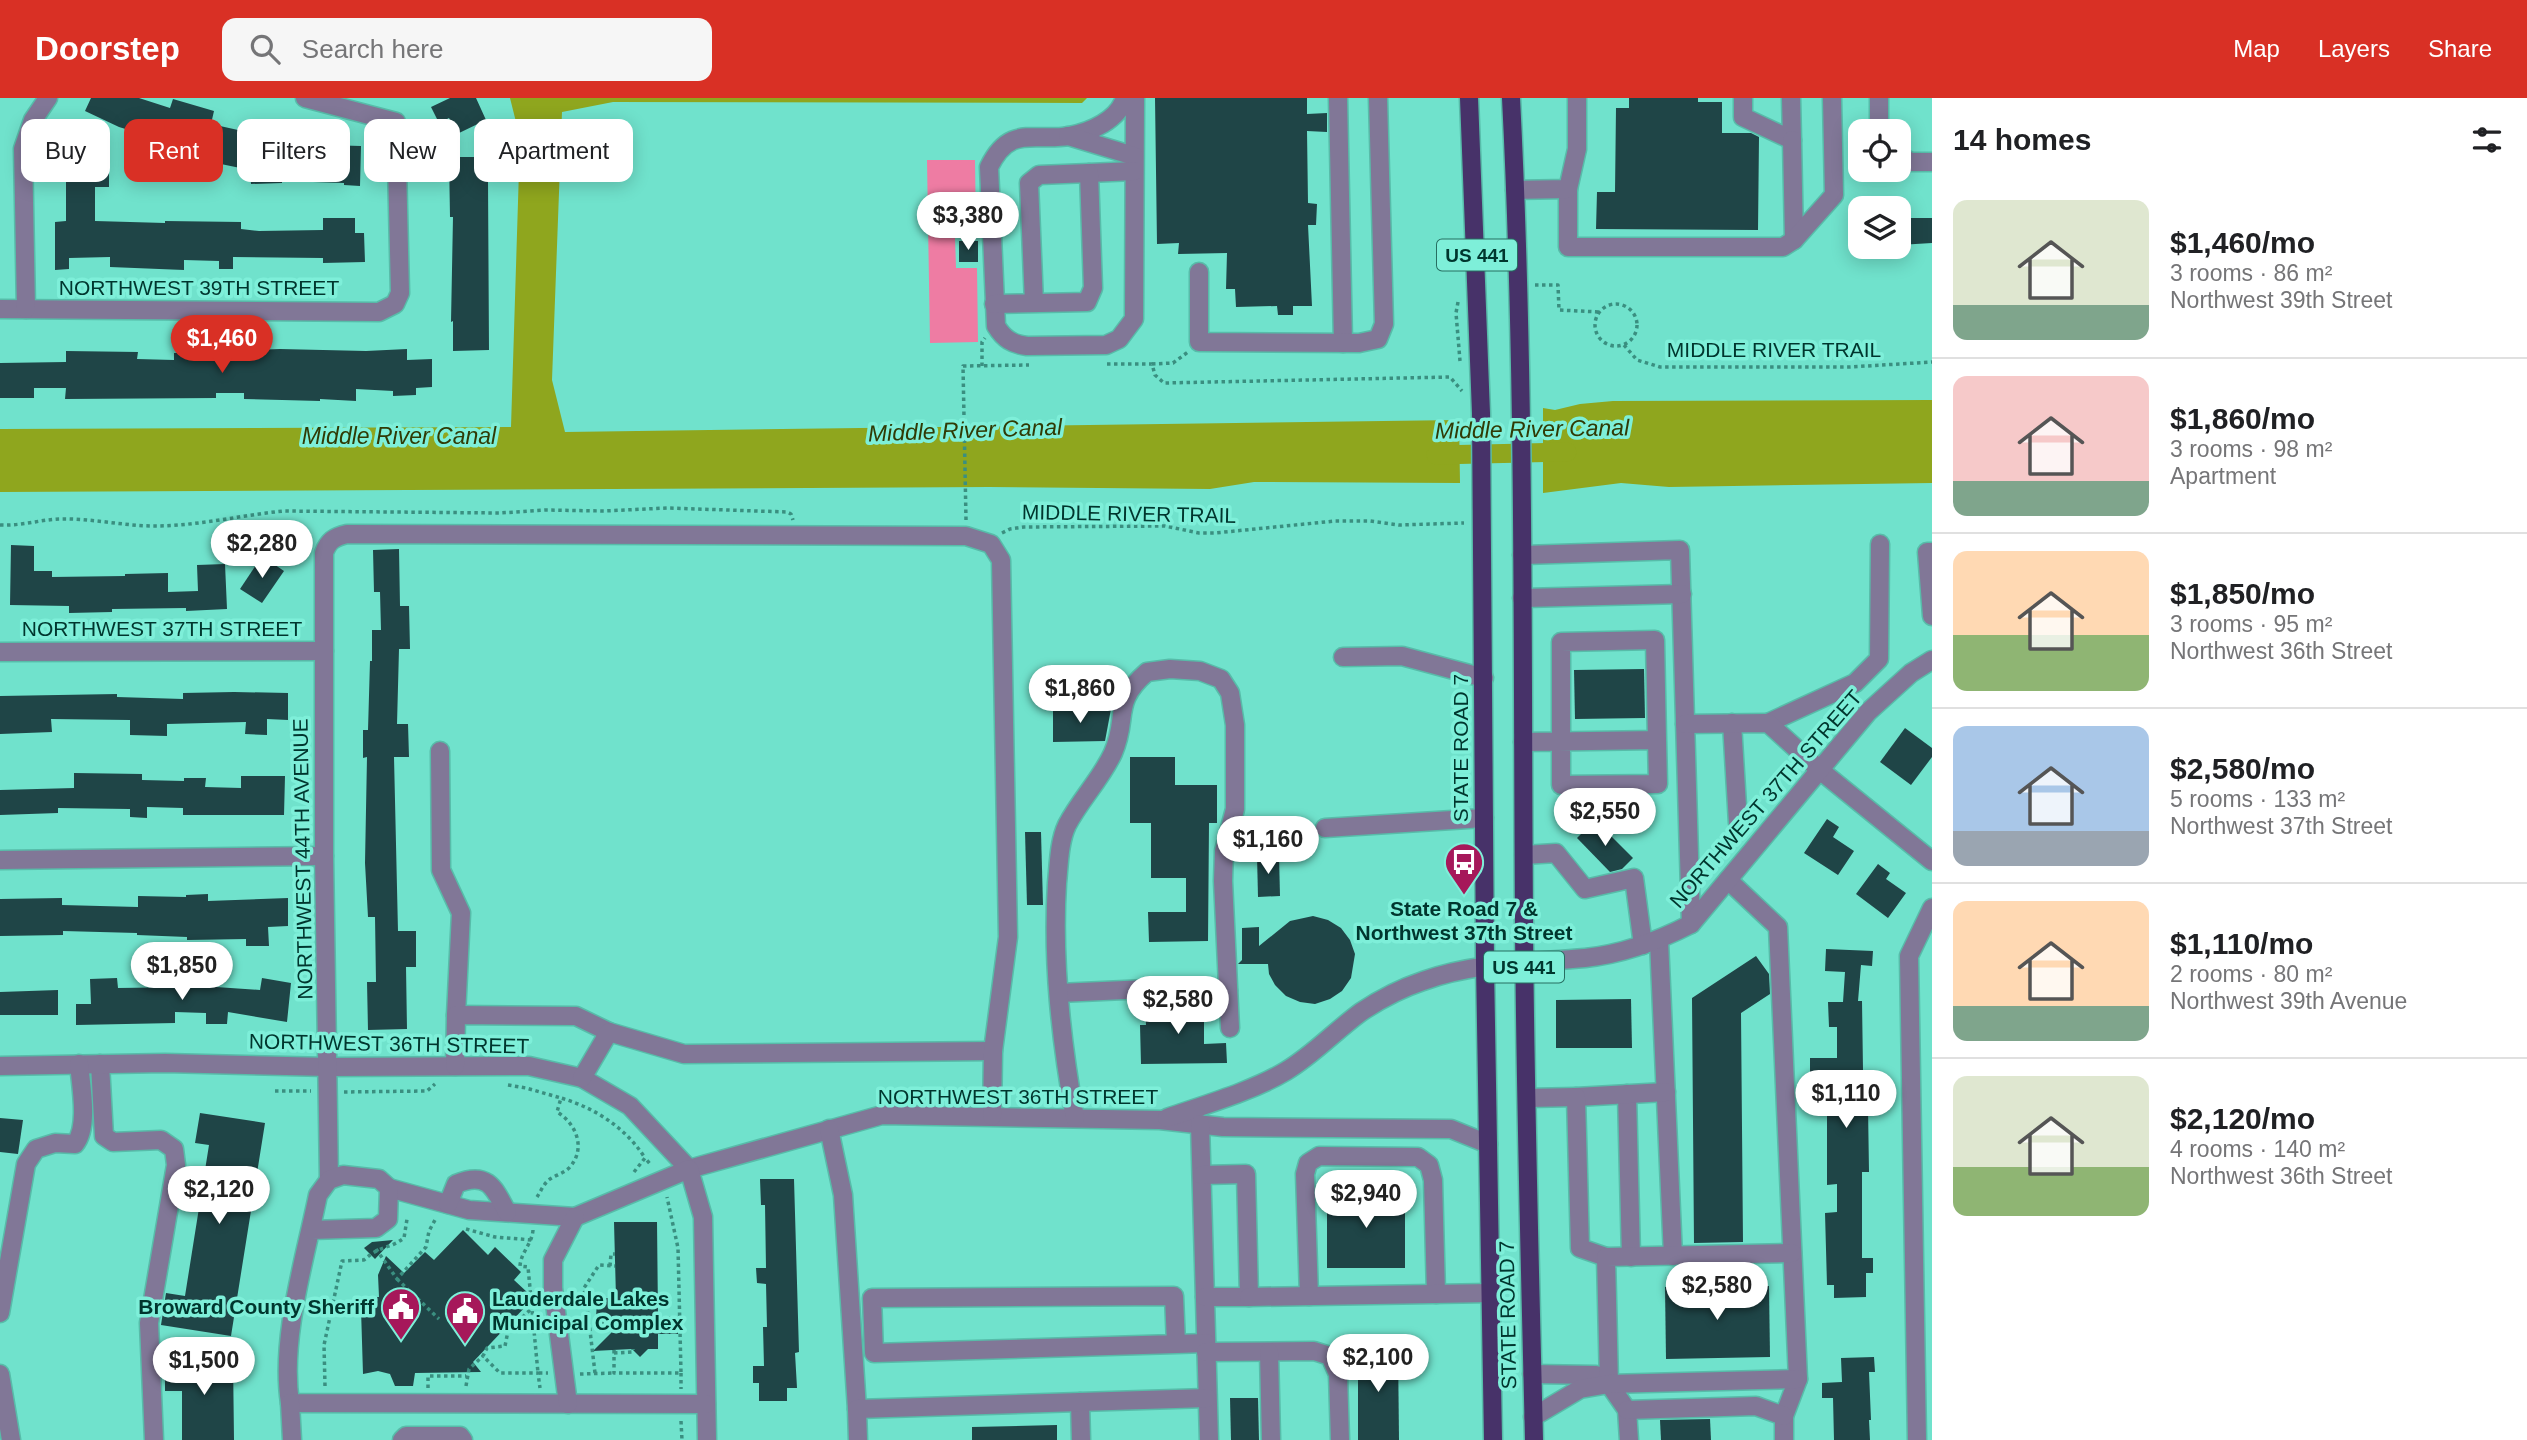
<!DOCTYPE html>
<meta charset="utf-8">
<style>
:root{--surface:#fff;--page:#f6f6f6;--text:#202124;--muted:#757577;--line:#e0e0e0;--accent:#d93025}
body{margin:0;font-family:Helvetica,sans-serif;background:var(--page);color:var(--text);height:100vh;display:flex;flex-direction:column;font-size:26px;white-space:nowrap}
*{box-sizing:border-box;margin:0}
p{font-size:23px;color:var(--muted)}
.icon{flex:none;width:38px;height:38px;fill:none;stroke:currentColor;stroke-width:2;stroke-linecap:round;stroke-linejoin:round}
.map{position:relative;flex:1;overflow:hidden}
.panel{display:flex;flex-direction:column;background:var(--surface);width:595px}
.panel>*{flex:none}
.top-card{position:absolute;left:21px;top:21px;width:665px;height:63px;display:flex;gap:14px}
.controls{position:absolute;left:1848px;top:21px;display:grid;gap:14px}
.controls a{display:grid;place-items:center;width:63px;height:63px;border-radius:14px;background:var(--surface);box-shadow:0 4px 18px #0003;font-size:35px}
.price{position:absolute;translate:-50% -60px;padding:0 16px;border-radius:24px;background:#fff;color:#222;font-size:23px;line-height:46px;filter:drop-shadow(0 2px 4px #0008)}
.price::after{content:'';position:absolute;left:50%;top:42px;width:21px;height:16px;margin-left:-10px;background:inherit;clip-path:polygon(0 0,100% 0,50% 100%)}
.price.selected{background:var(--accent);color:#fff}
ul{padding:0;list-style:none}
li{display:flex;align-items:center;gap:21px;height:175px;padding:0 21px}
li+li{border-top:2px solid var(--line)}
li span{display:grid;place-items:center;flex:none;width:196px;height:140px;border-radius:14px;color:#555}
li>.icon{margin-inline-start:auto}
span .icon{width:84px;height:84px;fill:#fffc;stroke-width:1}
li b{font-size:30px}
h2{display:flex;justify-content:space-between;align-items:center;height:84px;padding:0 21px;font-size:30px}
.chip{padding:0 24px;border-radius:14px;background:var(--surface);box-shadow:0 4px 18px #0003;font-size:24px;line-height:63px}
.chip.selected{background:var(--accent);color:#fff}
header{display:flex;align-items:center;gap:42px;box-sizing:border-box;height:98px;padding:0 35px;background:var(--accent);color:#fff}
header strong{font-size:33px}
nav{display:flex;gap:38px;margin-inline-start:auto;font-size:24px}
.search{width:490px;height:63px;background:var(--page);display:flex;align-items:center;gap:18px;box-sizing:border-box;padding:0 24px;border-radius:14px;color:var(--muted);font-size:26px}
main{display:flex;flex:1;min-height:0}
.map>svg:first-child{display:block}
.green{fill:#ee7ca3}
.water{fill:#8fa61e}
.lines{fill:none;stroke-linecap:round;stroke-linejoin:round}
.canal{stroke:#8fa61e;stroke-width:19}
.building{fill:#1f4547}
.minor-casing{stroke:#57bca9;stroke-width:21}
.major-casing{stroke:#57bca9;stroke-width:21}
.path{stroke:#3a8f80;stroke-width:3.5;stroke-dasharray:3.5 3.5;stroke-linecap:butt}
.minor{stroke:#817797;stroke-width:18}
.major{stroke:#473269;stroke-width:18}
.labels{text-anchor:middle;stroke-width:7;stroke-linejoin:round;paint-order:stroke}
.shield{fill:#7eefd9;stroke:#266e61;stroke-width:2}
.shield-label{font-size:19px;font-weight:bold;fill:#00362e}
.street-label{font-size:21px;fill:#00362e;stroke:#7eefd9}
.poi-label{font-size:21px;font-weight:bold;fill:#00362e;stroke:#7eefd9}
.water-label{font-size:23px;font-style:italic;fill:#303a05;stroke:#7eefd9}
</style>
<header>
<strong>Doorstep</strong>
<div class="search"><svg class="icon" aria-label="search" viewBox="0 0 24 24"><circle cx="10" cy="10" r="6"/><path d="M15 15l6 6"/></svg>Search here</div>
<nav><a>Map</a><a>Layers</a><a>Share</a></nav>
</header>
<main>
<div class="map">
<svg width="1932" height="1342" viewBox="0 0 1932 1342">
<rect width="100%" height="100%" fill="#70e2cc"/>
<path class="green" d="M927,62H975L976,137L955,139L956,170H977L978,244L930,245Z"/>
<g class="water">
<path d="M510,0H1087L1082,5L613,4L562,14L552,282L565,334L1459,322L1460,385L1254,384L1210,391L989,389L0,394V331L511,329L520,40Z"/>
<path d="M1932,302V385L1669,389L1621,385L1543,395V310L1555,312L1580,306L1613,303Z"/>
</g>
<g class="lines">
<path class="canal" d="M1436,357L1567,354"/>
</g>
<g class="building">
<path d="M91,0H139L170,10L173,1L214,13L211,26L238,32L237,36H263V43L290,42V46L361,48L360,88L344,87V85L282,83V85L251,86L250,72L216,65L214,75L164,64L165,58H189L191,51L119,29L85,13Z"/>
<path d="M450,0H476L486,22L457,36L449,20L439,25L431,9Z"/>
<path d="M1155,0H1307V16L1327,15V34L1307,33L1308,105L1317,106L1316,127H1308L1312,208H1293V217H1278L1277,208L1236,209L1235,191H1226L1227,155L1178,156L1179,145L1157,146Z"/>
<path d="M1629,0H1698V4H1722V35H1751L1759,39L1758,132L1596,131L1597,94H1615L1616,10H1629Z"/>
<path d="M61,57H109V89H95V123L165,125V123L241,124V131L259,133L323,132V120H355V135H364L365,164L323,165V160L233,159V171H219V163L184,162V172L110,169V159L69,160V171L55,172V124L66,123V71H60Z"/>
<path d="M449,59H485V83H488L489,252L453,253V223L451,224L453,119H450Z"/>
<path d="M1899,120H1932V145L1899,147Z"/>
<rect x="959" y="143" width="19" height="21"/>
<path d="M280,251L366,253L407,251V262L432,261V289L416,290V297L393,298V293L356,291V303L320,301V303L244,301V295H216V300L65,301L66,290H34V300H0V265L66,264V253L138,254L137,261L174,262V255Z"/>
<path d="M11,447L34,448V473H52V479L125,478V476L168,475V494L198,493L197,467L225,466L227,511L186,513V510L112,511V514L69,515V508L10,507Z"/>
<path d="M399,451L400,508H409L410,551H399L397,626H408L409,659H394L398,833H416V869H406L407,931L368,932L367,884H376L375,819H368L365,765L367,659L363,660V632H368L370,563H372V532H381L380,494H374L373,452Z"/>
<path d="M262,458L284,473L262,505L240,491Z"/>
<path d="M1644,571L1645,620L1575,621L1574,572Z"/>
<path d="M234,594L288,595V622L267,621V637L245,636L246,624L167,626V638L130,637V622L51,621L52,634L0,636V598L117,596V599L183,601V595Z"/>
<path d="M1053,611H1111L1105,643L1053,644Z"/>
<path d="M1905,630L1932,650V659L1911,687L1880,664Z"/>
<path d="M1130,659H1175V687H1217V725H1209L1208,843L1149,844L1148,814H1186V780H1151V725H1130Z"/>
<path d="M74,675L142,676V682L184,683V680H206L205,689L241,690V678H285L284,717H183V710L147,709V720L130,719V711L58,710V715L0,717V692L74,690Z"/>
<path d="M1827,721L1839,729L1833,739L1854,753L1838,777L1804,755Z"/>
<path d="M1595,722L1633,760L1622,771L1610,774L1577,740Z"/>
<path d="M1025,734H1041L1043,807H1027Z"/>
<path d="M1257,757H1279L1280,798L1258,799Z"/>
<path d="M1878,766L1890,775L1886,781L1906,795L1888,820L1856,796Z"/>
<path d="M208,796V803L288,800V828L268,829L269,848H246V841L187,842V839L137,837V835L63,833V837L0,838V801L62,800V807L138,809V798L186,799V797Z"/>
<path d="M1313,818L1328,822L1341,830L1350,842L1355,856L1351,880L1342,893L1330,901L1315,906L1300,904L1286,898L1275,887L1269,876L1268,866H1238L1242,862V830L1259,829V848L1290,823Z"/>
<path d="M1826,851L1873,853L1872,868L1861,867L1858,903H1862L1863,972H1856L1857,1010L1868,1009L1869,1074H1862V1160H1873V1175H1866V1199L1834,1200V1187H1827L1825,1115L1837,1114V1086L1827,1087V997H1819L1818,981H1810V960H1837V929H1829L1828,904H1843L1845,874L1825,873Z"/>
<path d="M1756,858L1769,876L1770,896L1741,915L1743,1144L1694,1145L1692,900Z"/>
<path d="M191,876L217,877L216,889L260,892L262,880L291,885L287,924L228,914L227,926H206V915L175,914V925L76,927V906H91L90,881L117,880L118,890L190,889Z"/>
<path d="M58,892V917H0V894Z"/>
<path d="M1631,901L1632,950H1556V902Z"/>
<path d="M1204,905V946L1226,945L1227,965L1141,966L1140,927H1146L1145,906Z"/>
<path d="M200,1015L265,1025L231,1238L161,1227L166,1195L185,1198L209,1047L195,1045Z"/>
<path d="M0,1020L23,1022L18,1056L0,1054Z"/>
<path d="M760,1081H794L799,1254L795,1255L797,1290H787V1303H759V1285H753V1268H764L763,1229H767L766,1186L757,1185L756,1170H766L765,1107H761Z"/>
<rect x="1327" y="1094" width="78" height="76"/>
<path d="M614,1124H657L658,1218H678V1236H658V1251H648L640,1259L632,1251L593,1253L619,1227L596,1221L597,1200H616Z"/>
<path d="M463,1132L488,1157L495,1149L521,1174L514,1182L528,1195L522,1201L527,1207L473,1264L481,1274L415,1275L413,1288H395L390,1276L378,1273L363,1276L361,1211L358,1199H379L378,1177L386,1158L404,1175L425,1154L434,1162Z"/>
<path d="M393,1142L375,1161L364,1150L372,1144Z"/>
<path d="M1769,1188L1770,1259L1666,1261L1665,1189Z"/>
<path d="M1358,1250H1398L1399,1342H1358Z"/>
<path d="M1874,1259L1875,1274H1869L1871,1322H1869L1870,1342H1834L1833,1300H1822V1285L1842,1284L1841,1260Z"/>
<path d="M233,1261L234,1342H182V1293H165V1262Z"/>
<path d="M1230,1300H1258L1259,1342H1231Z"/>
<path d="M1710,1321L1711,1342H1661L1660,1322Z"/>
<path d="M1057,1327V1342H972V1329Z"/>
</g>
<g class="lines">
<g class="minor-casing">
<g id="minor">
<path d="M1125,0C1118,22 1091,34 1069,38C1033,44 1010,26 989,69L996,228C1004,241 1012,246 1027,248L1106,247L1119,241L1134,221L1135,0"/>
<path d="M1338,0L1343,245"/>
<path d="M1743,0V19L1792,42L1791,0"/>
<path d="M1879,0V33"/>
<path d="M1068,38L1134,58"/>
<path d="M1792,42L1794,142"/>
<path d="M1899,58L1911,64H1932"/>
<path d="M1089,75L1134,73"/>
<path d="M1568,91V149H1783L1794,142L1834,97L1832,0"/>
<path d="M1515,92L1568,91L1577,51V0"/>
<path d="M1199,174V244L1359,245L1378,241L1384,226L1378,0"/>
<path d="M994,206L1087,204L1093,190L1089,75L1039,77L1029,85L1034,205"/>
<path d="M0,211L379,214L395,206L400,195L396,24L305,0"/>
<path d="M26,211L23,51L33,22L48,0"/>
<path d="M1932,454H1927L1932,518"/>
<path d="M1522,457L1680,452L1691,826"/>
<path d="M1522,500L1682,496"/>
<path d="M0,554L324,553"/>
<path d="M1343,559L1402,558L1484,580"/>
<path d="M1732,625L1738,725"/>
<path d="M1768,625L1855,585L1879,561L1880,446"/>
<path d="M1685,626L1768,625L1821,673L1932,763"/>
<path d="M1523,644L1657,642L1655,542L1561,544V687L1658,686L1657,642"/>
<path d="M440,653L441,772L461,815L456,917"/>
<path d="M1325,730L1484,720"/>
<path d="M1524,757L1556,755L1585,791L1634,780L1643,847"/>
<path d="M0,762L324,758"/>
<path d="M1728,782L1778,829L1798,1281L1784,1318V1342"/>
<path d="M1659,843L1673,1158"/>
<path d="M1059,895L1147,891L1228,892"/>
<path d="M100,966L104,1038L113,1044L161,1042L174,1051L176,1067L149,1225L154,1342"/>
<path d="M0,968L165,965L329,969L529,968L582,980L630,1008L689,1071L882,1017L1160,1022L1223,1029L1451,1031L1488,1046"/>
<path d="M455,968L456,917L576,918L609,934"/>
<path d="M582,980L609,934L684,956L993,953"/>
<path d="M1627,996L1631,1159"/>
<path d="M1576,999L1666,994"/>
<path d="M1527,1000L1576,999L1580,1150L1606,1159"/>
<path d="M1075,1020C1061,942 1052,864 1057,785C1059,766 1059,744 1067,727C1080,702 1101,681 1113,655C1129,619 1111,605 1147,574L1170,571L1200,573L1221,581L1230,595L1235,627V711L1224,753L1223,783L1230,930"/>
<path d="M1167,1020C1204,1007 1253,993 1286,973C1313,957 1335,933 1361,914C1379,902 1402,890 1423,883C1476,864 1530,865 1585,860C1623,856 1658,843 1691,826L1868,614L1911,575L1932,562"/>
<path d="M1200,1026L1209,1342"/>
<path d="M829,1031L843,1097L857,1311"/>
<path d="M1202,1077L1246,1076L1249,1199H1205"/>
<path d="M329,1082L324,758V455C328,443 334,439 347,436L966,438L991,446L1001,462L1008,839L993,953L992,1018"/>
<path d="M389,1090L469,1112L575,1119L689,1071L703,1119L707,1342"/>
<path d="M448,1106L456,1086C487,1073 494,1089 507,1114"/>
<path d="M311,1132L376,1130L388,1121L389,1090L379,1081L343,1077L329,1082L318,1097C305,1161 280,1241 290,1305L706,1306"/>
<path d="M1309,1198L1305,1076L1308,1065L1319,1058L1418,1059L1429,1067L1433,1082L1436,1196"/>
<path d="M1249,1199L1491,1195"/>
<path d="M0,1215L26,1066L36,1051L55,1045L75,1046C89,1029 81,988 79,966"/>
<path d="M1176,1246L1174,1198L872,1200L874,1255L1176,1246L1206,1245"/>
<path d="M1206,1254L1314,1253L1330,1258L1338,1276L1340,1342"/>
<path d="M1269,1254L1271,1342"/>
<path d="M0,1276L11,1342"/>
<path d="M1532,1276L1596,1277L1609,1286L1627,1312L1629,1342"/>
<path d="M1609,1286L1606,1159L1792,1155"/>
<path d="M1080,1304L1081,1342"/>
<path d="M290,1305L292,1342"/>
<path d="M568,1306L553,1190V1162L575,1119"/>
<path d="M1627,1312L1756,1308L1784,1318"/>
<path d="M1533,1319L1580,1291L1609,1286L1798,1281"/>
<path d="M402,1342L406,1338H460L463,1342"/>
<path d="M858,1342L857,1311L1207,1300"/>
<path d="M1917,1342L1909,858L1932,810"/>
</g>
</g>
<g class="major-casing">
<g id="major">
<path d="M1469,0L1481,315L1485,867L1493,1342"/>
<path d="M1511,0C1525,274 1522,549 1524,823C1525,996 1530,1169 1534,1342"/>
</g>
</g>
<g class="path">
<path d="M1535,187H1558L1559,212L1599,214"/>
<path d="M1458,204L1456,215L1460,263"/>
<circle cx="1616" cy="227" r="21"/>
<path d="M1624,247L1637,262L1660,269H1850L1932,264"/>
<path d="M1107,266H1152L1155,277L1164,285L1450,279L1462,293"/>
<path d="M1152,266L1173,265L1188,254"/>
<path d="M982,268V244L985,240"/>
<path d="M966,422L963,268L1029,267"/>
<path d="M0,427C20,428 39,422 59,421C91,420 123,428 155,428C198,428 241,417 284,413L500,415L546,412L604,413L667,410L787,414L791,416L793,422"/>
<path d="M1002,435L1010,431L1024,429L1165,428L1199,435H1215L1335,423H1370L1399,427L1464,425"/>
<path d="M508,987L526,990L561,1000"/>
<path d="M275,993H311"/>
<path d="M344,994L427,993L435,986"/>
<path d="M634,1074L645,1060L651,1067"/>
<path d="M537,1099C541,1093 544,1085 550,1081C556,1077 564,1075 569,1070C587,1051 576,1025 557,1014L561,1000C595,1010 626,1030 645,1060"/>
<path d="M466,1131L495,1139L532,1142"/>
<path d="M533,1132C532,1146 521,1154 520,1168L528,1169L538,1275H548"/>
<path d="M376,1151L397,1181L426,1149L429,1133L435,1122"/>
<path d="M610,1168L611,1156H615"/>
<path d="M397,1181L439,1221"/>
<path d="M530,1212L508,1233L505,1248L487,1250L483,1258L500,1275H538L540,1290"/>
<path d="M589,1224L584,1190L599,1167L615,1168"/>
<path d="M614,1252V1275H681L678,1150L667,1099"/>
<path d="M614,1255L633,1254V1251"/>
<path d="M595,1275L589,1224H607"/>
<path d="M681,1275V1291"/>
<path d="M580,1276L614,1275"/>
<path d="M325,1288L324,1247L342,1163L364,1162C380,1147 390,1151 404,1140L407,1121"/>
<path d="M466,1288L469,1271L483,1258"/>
<path d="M428,1290V1278H466"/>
<path d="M681,1323L682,1342"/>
</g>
<use href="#minor" class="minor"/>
<use href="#major" class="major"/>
</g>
<defs>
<g id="bus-pin" transform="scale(2.0125)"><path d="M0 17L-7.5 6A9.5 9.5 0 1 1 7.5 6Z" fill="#a6185a" stroke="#7eefd9"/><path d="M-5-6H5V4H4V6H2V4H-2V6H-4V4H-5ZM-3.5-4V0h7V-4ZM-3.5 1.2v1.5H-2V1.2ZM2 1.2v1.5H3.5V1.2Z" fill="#fff"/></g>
<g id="civic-pin" transform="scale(2.0125)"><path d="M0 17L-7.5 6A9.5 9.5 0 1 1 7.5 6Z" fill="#a6185a" stroke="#7eefd9"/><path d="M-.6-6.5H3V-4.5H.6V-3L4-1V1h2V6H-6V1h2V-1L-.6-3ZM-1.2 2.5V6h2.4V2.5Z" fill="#fff"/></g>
</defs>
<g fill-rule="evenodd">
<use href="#bus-pin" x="1464" y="764"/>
<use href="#civic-pin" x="401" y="1209"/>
<use href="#civic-pin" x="465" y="1213"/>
</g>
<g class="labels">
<g class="shield">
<rect x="1437" y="141.5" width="80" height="31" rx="5"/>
<rect x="1484" y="853.5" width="80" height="31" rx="5"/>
</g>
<g class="shield-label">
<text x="1477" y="164">US 441</text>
<text x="1524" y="876">US 441</text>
</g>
<g class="street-label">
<text x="199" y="197">NORTHWEST 39TH STREET</text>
<text x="1774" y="259">MIDDLE RIVER TRAIL</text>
<text transform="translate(1129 416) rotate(1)" y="7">MIDDLE RIVER TRAIL</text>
<text x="162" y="538">NORTHWEST 37TH STREET</text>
<text transform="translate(1461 650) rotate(-90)" y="7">STATE ROAD 7</text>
<text transform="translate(1766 701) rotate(-49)" y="7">NORTHWEST 37TH STREET</text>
<text transform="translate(303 761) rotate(-91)" y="7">NORTHWEST 44TH AVENUE</text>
<text transform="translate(389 946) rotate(1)" y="7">NORTHWEST 36TH STREET</text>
<text x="1018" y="1006">NORTHWEST 36TH STREET</text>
<text transform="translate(1508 1217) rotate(-91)" y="7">STATE ROAD 7</text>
</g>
<g class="poi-label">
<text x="1464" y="818">State Road 7 &amp;<tspan x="1464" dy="24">Northwest 37th Street</tspan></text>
<text x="492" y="1208" text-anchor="start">Lauderdale Lakes<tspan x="492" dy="24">Municipal Complex</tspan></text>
<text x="374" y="1216" text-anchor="end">Broward County Sheriff</text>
</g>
<g class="water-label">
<text transform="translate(1532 331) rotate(-1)" y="8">Middle River Canal</text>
<text transform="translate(965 332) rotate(-2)" y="8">Middle River Canal</text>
<text x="399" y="346">Middle River Canal</text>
</g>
</g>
</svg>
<div class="controls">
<a><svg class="icon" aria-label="locate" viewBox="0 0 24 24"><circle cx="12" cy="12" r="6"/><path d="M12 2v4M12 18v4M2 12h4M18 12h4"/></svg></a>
<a><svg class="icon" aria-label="layers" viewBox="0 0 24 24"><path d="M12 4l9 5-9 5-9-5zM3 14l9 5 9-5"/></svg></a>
</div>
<b class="price" style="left:968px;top:154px">$3,380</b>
<b class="price selected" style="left:222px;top:277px">$1,460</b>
<b class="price" style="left:262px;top:482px">$2,280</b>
<b class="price" style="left:1080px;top:627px">$1,860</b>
<b class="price" style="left:1605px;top:750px">$2,550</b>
<b class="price" style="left:1268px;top:778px">$1,160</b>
<b class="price" style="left:182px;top:904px">$1,850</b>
<b class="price" style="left:1178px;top:938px">$2,580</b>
<b class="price" style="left:1846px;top:1032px">$1,110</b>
<b class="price" style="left:219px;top:1128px">$2,120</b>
<b class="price" style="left:1366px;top:1132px">$2,940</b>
<b class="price" style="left:1717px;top:1224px">$2,580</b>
<b class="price" style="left:1378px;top:1296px">$2,100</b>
<b class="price" style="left:204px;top:1299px">$1,500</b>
<div class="top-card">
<a class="chip">Buy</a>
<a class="chip selected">Rent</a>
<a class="chip">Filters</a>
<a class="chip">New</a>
<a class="chip">Apartment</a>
</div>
</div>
<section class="panel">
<h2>14 homes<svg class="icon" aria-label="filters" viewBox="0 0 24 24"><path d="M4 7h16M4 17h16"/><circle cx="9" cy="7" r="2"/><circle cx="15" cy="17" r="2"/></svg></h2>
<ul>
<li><span style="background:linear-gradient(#dfe7d0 75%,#7fa58c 0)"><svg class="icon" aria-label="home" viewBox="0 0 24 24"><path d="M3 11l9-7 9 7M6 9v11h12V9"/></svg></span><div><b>$1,460/mo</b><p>3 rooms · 86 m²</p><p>Northwest 39th Street</p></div></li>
<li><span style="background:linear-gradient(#f6c9c9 75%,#7fa58c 0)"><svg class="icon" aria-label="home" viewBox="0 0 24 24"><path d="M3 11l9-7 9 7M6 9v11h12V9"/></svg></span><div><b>$1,860/mo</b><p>3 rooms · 98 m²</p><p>Apartment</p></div></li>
<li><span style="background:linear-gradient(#ffd9b3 60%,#8fb573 0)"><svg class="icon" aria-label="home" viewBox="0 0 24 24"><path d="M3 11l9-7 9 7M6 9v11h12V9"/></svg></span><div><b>$1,850/mo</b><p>3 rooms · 95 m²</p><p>Northwest 36th Street</p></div></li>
<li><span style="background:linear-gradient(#a9c7e8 75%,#9aa5b1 0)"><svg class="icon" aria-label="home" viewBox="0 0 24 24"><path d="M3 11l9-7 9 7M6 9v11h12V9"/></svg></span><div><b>$2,580/mo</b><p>5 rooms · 133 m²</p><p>Northwest 37th Street</p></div></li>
<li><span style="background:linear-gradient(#ffd9b3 75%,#7fa58c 0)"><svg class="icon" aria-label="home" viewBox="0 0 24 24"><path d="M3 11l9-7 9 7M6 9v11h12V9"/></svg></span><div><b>$1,110/mo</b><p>2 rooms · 80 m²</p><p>Northwest 39th Avenue</p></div></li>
<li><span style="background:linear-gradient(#dfe7d0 65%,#8fb573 0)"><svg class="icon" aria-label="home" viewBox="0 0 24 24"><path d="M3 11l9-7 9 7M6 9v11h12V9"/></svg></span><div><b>$2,120/mo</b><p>4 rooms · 140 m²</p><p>Northwest 36th Street</p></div></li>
</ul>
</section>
</main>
